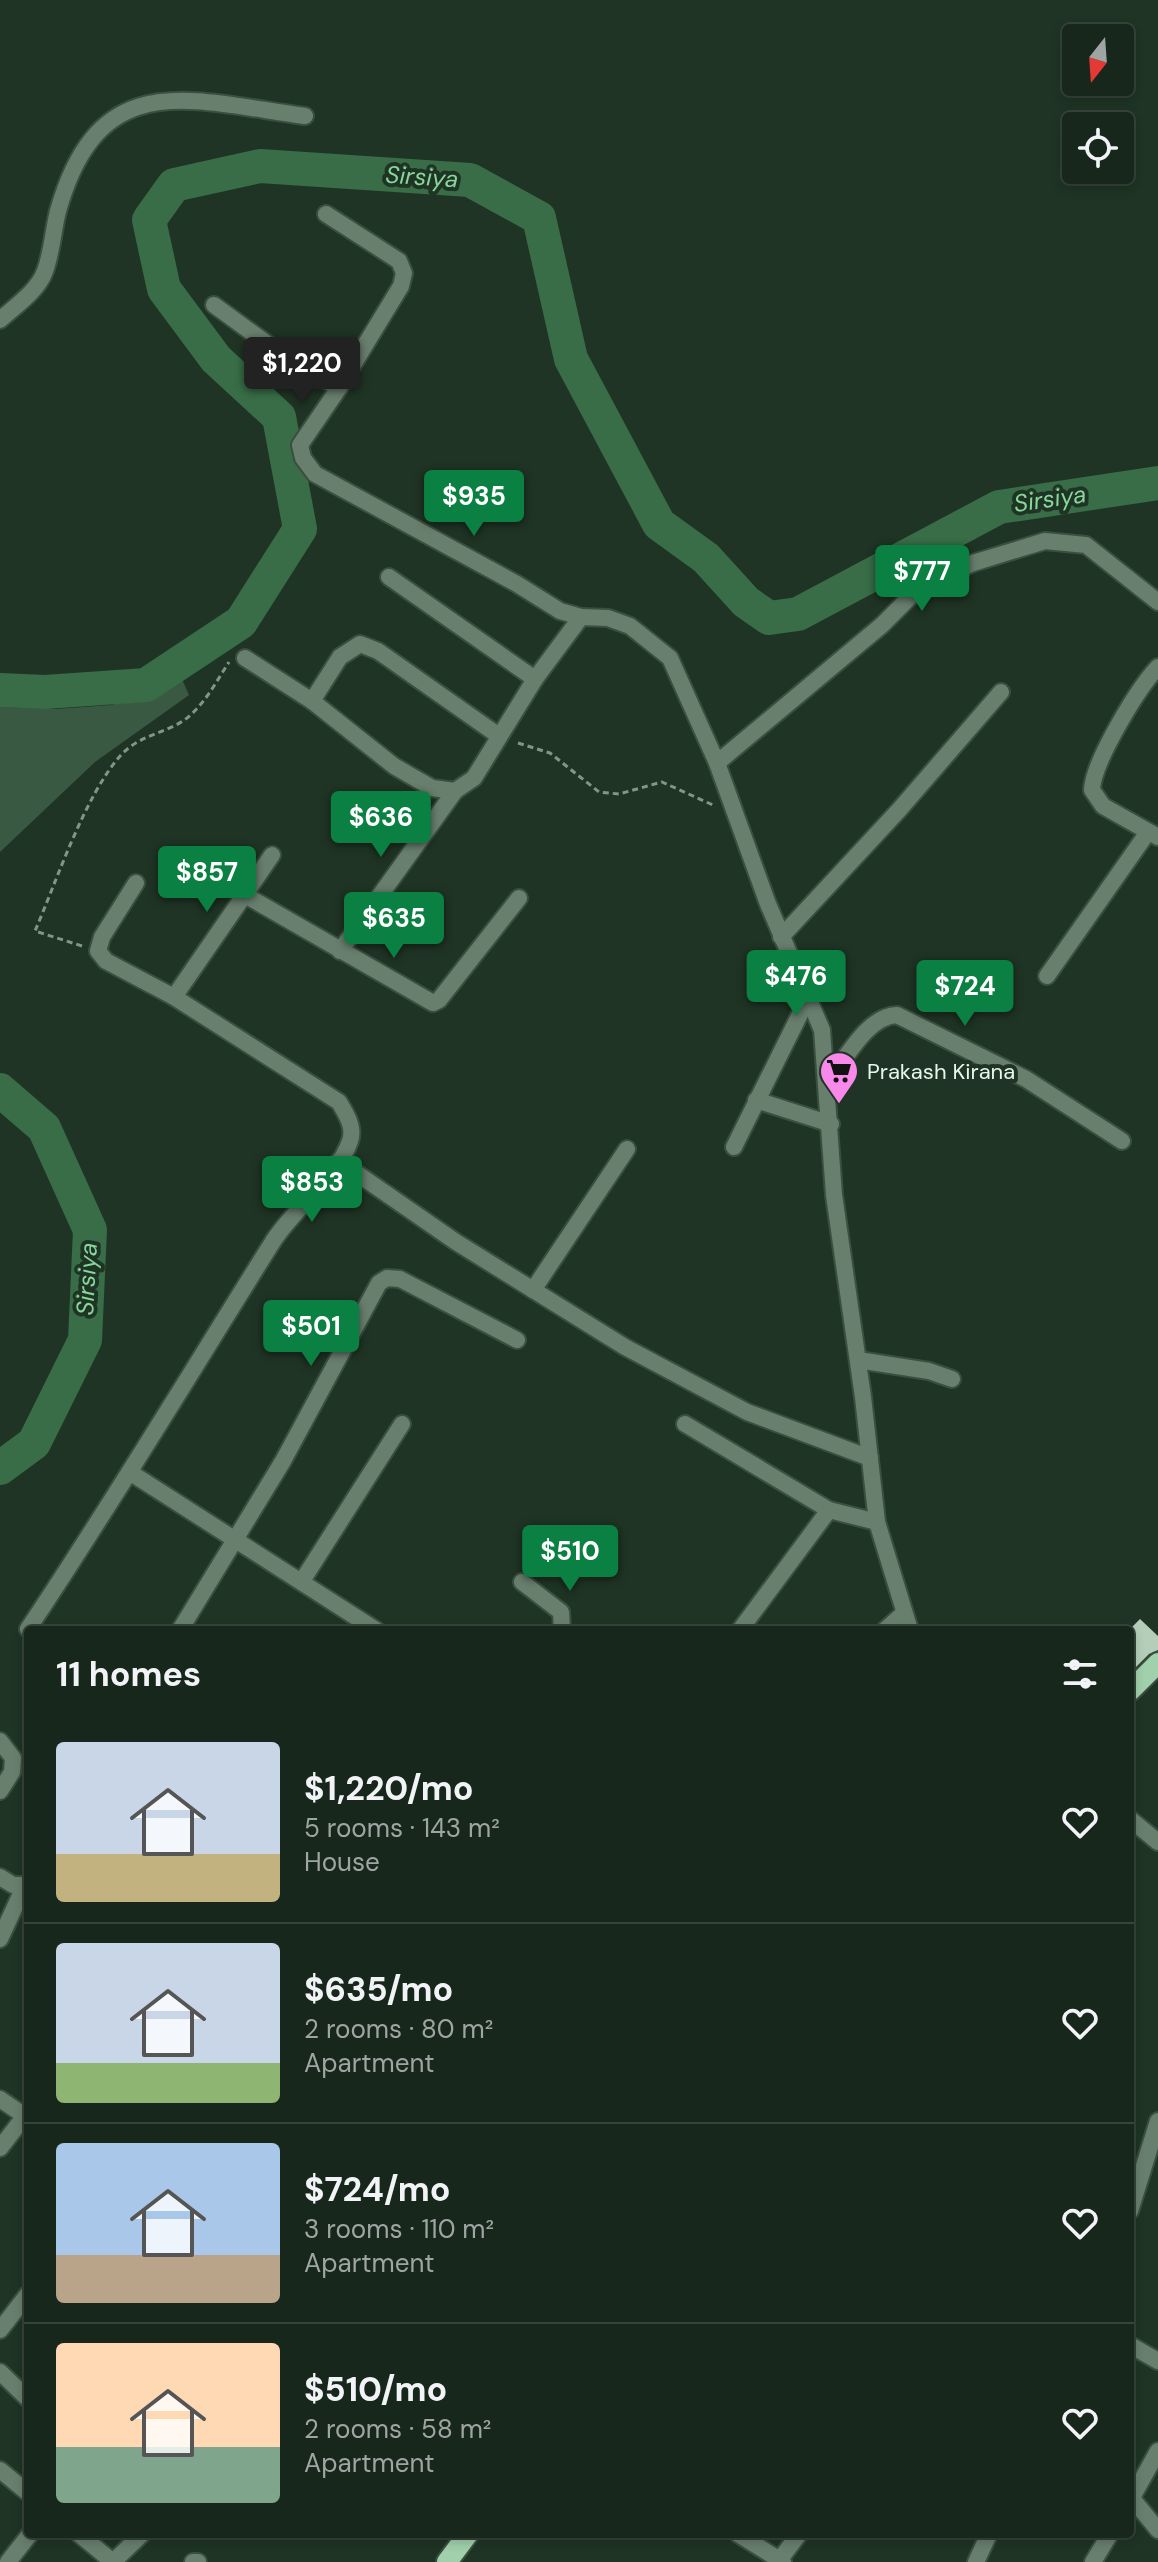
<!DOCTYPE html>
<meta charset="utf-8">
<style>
:root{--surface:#17271b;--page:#202f24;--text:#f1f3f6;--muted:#9ea5a3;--line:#36443a;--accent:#0b8043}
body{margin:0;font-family:"DM Sans",sans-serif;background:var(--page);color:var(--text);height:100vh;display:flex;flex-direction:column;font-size:30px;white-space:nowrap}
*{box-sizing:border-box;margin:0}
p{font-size:26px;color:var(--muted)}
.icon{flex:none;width:44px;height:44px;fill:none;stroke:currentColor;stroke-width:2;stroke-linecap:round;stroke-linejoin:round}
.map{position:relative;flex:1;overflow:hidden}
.drawer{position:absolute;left:24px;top:1626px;width:1110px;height:912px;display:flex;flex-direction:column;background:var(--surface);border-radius:8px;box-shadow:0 4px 12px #0003,0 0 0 2px var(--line)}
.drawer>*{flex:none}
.needle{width:52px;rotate:197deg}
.fabs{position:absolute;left:1062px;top:24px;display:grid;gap:16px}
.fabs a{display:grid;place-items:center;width:72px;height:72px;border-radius:8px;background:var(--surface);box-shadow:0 4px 12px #0003,0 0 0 2px var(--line);font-size:40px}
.price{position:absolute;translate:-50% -68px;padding:0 18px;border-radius:8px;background:var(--accent);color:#fff;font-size:26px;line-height:52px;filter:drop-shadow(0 2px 4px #0008)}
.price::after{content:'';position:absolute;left:50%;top:48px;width:24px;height:18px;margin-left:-12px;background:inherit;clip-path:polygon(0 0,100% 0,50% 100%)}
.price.selected{background:#222;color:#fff}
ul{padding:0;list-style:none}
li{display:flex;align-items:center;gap:24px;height:200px;padding:0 32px}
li+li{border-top:2px solid var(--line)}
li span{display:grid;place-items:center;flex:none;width:224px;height:160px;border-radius:8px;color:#555}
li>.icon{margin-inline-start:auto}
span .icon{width:96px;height:96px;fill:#fffc;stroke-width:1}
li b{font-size:34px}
h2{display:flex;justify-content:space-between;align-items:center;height:96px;padding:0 32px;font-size:34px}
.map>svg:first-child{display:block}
.green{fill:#3a5942}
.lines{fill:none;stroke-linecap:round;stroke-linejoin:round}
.river{stroke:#386d47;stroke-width:34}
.building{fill:#b4ceba}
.minor-casing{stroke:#3b4f40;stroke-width:20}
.primary-casing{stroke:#3b4f40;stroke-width:24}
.path{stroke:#849588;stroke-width:3;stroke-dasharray:6 4;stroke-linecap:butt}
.minor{stroke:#697f6e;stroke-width:16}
.primary{stroke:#a1d0ac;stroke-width:20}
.labels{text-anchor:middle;stroke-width:8;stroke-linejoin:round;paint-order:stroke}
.poi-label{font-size:22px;fill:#e8f5eb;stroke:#1f3424;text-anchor:start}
.water-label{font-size:24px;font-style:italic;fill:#87d69c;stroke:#1f3424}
</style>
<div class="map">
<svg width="1158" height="2562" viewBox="0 0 1158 2562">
<rect width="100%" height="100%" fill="#1f3424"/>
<path class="green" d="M181,677L189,695L95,762L0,852V707L56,709L112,705Z"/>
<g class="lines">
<g class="river">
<path d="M0,690L45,692L146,685L241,622L300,529L279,417L216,359L164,289L149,220L174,185L260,166L470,180L539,218L571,359L659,524L706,558L746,602L769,618L798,614L999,507L1158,483"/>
<path d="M0,1090L44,1128L90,1230L85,1340L34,1443L0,1468"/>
</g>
</g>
<path class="building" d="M1140,1619L1158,1636V1650L1149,1654L1134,1669L1130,1666V1629Z"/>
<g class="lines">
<g class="minor-casing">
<g id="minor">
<path d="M326,214L399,261L404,273L401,286L339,388"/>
<path d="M214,305L280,353L339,388L300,445L303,458L315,474L517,584L560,611L581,617"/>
<path d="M0,320C15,306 38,291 45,271C52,252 53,231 58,211C99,66 188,100 305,116"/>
<path d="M389,577L535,679"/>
<path d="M245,658L312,701L340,657L360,644L378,651L499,736"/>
<path d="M1158,667C1138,688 1093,762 1092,790L1103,806L1158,837"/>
<path d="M312,701L394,766L432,788L455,791L474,778L535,679L581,617L608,618L630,626L670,658L717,763L768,904L822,1030L834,1195L863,1397L877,1522L910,1630"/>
<path d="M717,763L882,625L918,589L973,563L1045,541L1086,545L1158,602"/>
<path d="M245,895L433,1003L439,1000L519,898"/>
<path d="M781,937L899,810L1001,692"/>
<path d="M340,951L455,791"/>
<path d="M1047,976L1148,832"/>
<path d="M174,997L272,855"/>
<path d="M828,1081C846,1059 867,1016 897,1015L1026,1079L1122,1141"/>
<path d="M756,1100L831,1124"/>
<path d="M734,1147L809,996"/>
<path d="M339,1161L456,1242L625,1347L747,1412L870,1458"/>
<path d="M533,1290L627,1149"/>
<path d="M858,1360L929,1371L952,1379"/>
<path d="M685,1424L829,1510L877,1522"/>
<path d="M131,1473L376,1630"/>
<path d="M302,1581L402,1424"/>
<path d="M522,1582L561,1612L562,1630"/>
<path d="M28,1629C113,1502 191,1372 272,1243C292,1210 338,1177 350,1141C355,1127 346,1114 339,1102L174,997L106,961L98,951L102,937L136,883"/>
<path d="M180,1630L283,1461L379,1283L387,1278L400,1279L517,1340"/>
<path d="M740,1630L829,1510"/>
<path d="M885,1630L903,1614"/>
<path d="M0,1741L13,1758L12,1772L0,1791"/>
<path d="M1130,1819L1158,1842"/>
<path d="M0,1877L13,1885H28"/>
<path d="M0,1939L24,1887"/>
<path d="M0,2099L28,2118"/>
<path d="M0,2148L28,2112"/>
<path d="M1130,2211L1158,2121"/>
<path d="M0,2330L28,2294"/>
<path d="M1130,2345L1158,2361"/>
<path d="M0,2372L28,2399"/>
<path d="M0,2470L28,2493"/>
<path d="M1130,2496L1158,2530"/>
<path d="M1130,2501L1158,2451"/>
<path d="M79,2534L113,2562"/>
<path d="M738,2534L783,2562"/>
<path d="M8,2562L30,2534"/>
<path d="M113,2562L142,2534"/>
<path d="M193,2562H198"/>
<path d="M778,2562L799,2534"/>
<path d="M976,2562L989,2534"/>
<path d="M1093,2562L1110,2534"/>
</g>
</g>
<g class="primary-casing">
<g id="primary">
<path d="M1130,1691L1158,1663"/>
<path d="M447,2562L468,2534"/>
</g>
</g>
<g class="path">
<path d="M518,743L550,753L599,792L619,794L662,782L715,806"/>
<path d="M82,946L35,931C57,880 85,795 121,755C137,738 155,735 174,726C200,714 214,685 229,662"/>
</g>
<use href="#minor" class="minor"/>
<use href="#primary" class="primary"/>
</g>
<defs>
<g id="supermarket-pin" transform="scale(2)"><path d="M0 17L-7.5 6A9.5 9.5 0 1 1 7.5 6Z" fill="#f888ea" stroke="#1f3424"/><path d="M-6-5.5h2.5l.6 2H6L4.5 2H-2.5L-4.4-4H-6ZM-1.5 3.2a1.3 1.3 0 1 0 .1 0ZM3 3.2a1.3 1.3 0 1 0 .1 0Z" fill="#111"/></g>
</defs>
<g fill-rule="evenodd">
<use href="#supermarket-pin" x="839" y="1071"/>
</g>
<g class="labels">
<g class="poi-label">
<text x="867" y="1079">Prakash Kirana</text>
</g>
<g class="water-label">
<text transform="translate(422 177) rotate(4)" y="8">Sirsiya</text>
<text transform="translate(1050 499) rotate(-8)" y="8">Sirsiya</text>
<text transform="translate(87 1279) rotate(-87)" y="8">Sirsiya</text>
</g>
</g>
</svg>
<div class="fabs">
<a><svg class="needle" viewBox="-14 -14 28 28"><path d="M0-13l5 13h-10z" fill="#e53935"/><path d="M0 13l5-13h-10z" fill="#9ea5a3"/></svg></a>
<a><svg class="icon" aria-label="locate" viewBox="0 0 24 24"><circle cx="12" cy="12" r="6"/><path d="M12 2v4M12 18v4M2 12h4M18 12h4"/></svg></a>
</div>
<b class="price selected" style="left:302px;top:405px">$1,220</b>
<b class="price" style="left:474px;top:538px">$935</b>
<b class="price" style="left:922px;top:613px">$777</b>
<b class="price" style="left:381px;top:859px">$636</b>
<b class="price" style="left:207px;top:914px">$857</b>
<b class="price" style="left:394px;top:960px">$635</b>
<b class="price" style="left:796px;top:1018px">$476</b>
<b class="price" style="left:965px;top:1028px">$724</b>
<b class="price" style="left:312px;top:1224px">$853</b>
<b class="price" style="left:311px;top:1368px">$501</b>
<b class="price" style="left:570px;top:1593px">$510</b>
<section class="drawer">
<h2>11 homes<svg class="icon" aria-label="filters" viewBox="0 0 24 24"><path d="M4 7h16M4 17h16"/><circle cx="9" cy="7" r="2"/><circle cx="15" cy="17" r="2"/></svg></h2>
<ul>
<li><span style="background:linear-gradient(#c9d6e8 70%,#c2b280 0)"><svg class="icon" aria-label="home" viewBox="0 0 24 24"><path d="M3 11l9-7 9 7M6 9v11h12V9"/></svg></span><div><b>$1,220/mo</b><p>5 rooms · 143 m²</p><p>House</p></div><svg class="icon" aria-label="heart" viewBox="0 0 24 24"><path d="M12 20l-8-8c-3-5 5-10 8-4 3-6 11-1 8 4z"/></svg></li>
<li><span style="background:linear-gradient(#c9d6e8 75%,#8fb573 0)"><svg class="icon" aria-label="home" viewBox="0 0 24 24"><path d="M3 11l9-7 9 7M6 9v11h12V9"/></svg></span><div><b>$635/mo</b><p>2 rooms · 80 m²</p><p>Apartment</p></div><svg class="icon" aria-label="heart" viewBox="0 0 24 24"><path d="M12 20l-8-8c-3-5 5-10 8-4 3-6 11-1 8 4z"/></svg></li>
<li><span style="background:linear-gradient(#a9c7e8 70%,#b9a48a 0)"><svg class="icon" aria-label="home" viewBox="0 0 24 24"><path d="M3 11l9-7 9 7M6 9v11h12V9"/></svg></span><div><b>$724/mo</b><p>3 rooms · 110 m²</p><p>Apartment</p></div><svg class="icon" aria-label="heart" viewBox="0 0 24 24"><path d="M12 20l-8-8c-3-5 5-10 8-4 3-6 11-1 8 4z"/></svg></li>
<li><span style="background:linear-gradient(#ffd9b3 65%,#7fa58c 0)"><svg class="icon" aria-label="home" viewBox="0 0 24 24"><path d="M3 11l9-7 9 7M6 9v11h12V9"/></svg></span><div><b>$510/mo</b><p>2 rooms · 58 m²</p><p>Apartment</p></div><svg class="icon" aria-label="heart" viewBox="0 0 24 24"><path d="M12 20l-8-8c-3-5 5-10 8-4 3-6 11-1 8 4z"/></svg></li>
</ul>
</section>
</div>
